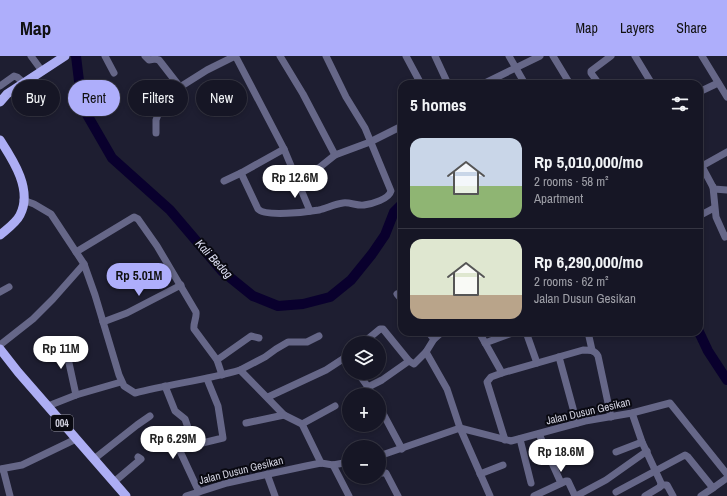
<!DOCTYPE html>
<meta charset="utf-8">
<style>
:root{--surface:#161625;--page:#1f1f2d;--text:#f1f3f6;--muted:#9e9fa7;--line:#353542;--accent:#aeaefb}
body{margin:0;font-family:"Archivo Narrow",sans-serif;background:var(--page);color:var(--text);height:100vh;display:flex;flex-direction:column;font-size:15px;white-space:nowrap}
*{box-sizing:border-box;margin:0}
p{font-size:13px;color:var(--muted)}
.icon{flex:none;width:22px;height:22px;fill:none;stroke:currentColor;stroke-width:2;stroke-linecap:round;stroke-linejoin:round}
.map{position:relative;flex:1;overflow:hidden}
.panel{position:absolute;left:398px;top:24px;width:305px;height:256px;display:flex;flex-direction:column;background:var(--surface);border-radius:12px;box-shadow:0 2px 6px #0003,0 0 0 1px var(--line)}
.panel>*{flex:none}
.hud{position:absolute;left:12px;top:24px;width:326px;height:36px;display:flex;gap:8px}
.tools{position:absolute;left:342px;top:280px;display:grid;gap:8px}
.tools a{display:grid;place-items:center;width:44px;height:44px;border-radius:50%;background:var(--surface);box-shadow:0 2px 6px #0003,0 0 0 1px var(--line);font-size:20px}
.price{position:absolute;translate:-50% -34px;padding:0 9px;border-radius:14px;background:#fff;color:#222;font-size:13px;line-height:26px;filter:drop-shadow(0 1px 2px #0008)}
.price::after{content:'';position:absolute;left:50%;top:24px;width:12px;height:9px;margin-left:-6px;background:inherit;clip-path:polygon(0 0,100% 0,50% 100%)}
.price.active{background:var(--accent);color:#111}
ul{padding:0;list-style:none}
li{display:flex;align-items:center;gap:12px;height:100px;padding:0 12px}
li+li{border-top:1px solid var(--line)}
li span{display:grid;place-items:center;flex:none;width:112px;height:80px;border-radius:12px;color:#555}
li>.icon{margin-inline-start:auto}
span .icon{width:48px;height:48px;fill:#fffc;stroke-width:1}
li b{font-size:17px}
h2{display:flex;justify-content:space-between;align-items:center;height:48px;padding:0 12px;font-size:17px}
.tag{padding:0 14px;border-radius:18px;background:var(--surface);box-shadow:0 2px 6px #0003,0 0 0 1px var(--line);font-size:14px;line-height:36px}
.tag.active{background:var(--accent);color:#111}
header{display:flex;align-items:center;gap:24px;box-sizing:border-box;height:56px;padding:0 20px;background:var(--accent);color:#111}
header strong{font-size:19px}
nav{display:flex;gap:22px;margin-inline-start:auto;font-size:14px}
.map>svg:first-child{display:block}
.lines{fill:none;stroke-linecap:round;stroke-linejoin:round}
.river{stroke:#09002d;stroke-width:10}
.minor{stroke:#666788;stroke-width:7}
.major{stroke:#adaef4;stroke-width:9}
.labels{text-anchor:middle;stroke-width:4;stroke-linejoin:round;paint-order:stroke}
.shield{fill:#090911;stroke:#9595a1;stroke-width:1}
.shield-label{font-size:10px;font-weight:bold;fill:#d1d1df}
.street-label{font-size:11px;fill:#d1d1df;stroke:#090911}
.water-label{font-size:12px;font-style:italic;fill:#dedff4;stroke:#090911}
</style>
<header>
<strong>Map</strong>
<nav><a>Map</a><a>Layers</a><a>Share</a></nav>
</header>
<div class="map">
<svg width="727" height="440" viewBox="0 0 727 440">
<rect width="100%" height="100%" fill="#1e1e31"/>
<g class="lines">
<g class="river">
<path d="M76,0L82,50L112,102L170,154L222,215L253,240L278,250L303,248L330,241L351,224L372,198L385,179L394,156L402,148"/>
<path d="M699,276L708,295L727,324"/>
</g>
<g class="minor">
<path d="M31,0L42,15"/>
<path d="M105,0L114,17"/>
<path d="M145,0L149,4L155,3L159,4L180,31L207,14L235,0L237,3L284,93L310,155"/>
<path d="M280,0L303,38L335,99L370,86L402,70"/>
<path d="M406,0L421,28"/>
<path d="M435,0L448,28"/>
<path d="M509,0L525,28"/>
<path d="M553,0L570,28"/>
<path d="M635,0L652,28"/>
<path d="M702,0L727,41"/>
<path d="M483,28L540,0"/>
<path d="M599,28L591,17V15L611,0"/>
<path d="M0,30L14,20L17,21L24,27"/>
<path d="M699,36L718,27"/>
<path d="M156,77V64L159,56L180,31"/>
<path d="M699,105L714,133L727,134"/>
<path d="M702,110L727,96"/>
<path d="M241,117L258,153C265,161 307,156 319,154C327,152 335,148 343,147C350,146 357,150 364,149C372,148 389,143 391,135L365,72L346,41L326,0"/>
<path d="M297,124L320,111L335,99"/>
<path d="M224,125L241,117L284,93"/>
<path d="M713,131L716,161L725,181L727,180"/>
<path d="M23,144L34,148L51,158L84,208L95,239L119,319L124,330L135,337C170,328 206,324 240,314L284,359L302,368L321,407"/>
<path d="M699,160L714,152"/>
<path d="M76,196L134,161L138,163L157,190L196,256C197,262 193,267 194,273L217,304L222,319"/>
<path d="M0,236L9,231"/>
<path d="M397,238L402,244"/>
<path d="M103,266L127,257L181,229"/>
<path d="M428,276L434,283"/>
<path d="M442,276L434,283L426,296L447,333L460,372L490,440"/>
<path d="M479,276L502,317L491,321L487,326L505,384"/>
<path d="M526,276L537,307"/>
<path d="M588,276L592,294"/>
<path d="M64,284L76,339"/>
<path d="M363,287L380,273H383L409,305L382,324L368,331L373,339"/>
<path d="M485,287L515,276"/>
<path d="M0,289L33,263L53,243L84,208"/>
<path d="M559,301L577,367"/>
<path d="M217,304L251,280L259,282"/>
<path d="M409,305L414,308L426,296"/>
<path d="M240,314L265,301L276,293L288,286H307L319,280"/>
<path d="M358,317L368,331"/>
<path d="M502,317L583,294C589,294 595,294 598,300L611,361"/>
<path d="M165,330L175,355L185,363L194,389L223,382L218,350L207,323"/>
<path d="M268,341L326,314L349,299"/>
<path d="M48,350L76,339L121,326"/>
<path d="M379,350L402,393"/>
<path d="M632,357L642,386L661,427L660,431L645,440"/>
<path d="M246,367L284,359"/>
<path d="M302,368L335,350"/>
<path d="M539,378L561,427"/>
<path d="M520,383L531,427"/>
<path d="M194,389L179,393L199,436"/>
<path d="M616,396L642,386"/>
<path d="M379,400L460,372L511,385L585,365L632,357L670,347L727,418"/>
<path d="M94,403L137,369L150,360"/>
<path d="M333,409L349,440"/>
<path d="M0,413L22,409L76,383"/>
<path d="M3,413L10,440"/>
<path d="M379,417H386L398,440"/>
<path d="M267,418L275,440"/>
<path d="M480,418L503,409"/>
<path d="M114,426L141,403L138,401"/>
<path d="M661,429H667L673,440"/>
<path d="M616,436L685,399L688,401L713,432L727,422"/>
<path d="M186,440L227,427L306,410L321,407L333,409L349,406"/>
<path d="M534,440L566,425H568L575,440"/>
<path d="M576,440L606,424L647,395"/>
<path d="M701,440L713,432"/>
</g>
<g class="major">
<path d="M0,46L7,38L65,0"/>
<path d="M0,84C13,104 33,134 20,159C16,167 7,173 0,179"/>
<path d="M0,293L18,316L126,440"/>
</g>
</g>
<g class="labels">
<rect class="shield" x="51" y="359" width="22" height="16" rx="3"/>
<g class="shield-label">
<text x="62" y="371">004</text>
</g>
<g class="street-label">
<text transform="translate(588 355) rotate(-13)" y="4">Jalan Dusun Gesikan</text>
<text transform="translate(241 414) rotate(-14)" y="4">Jalan Dusun Gesikan</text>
</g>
<g class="water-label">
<text transform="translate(214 203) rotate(47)" y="4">Kali Bedog</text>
</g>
</g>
</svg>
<div class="tools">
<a><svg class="icon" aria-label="layers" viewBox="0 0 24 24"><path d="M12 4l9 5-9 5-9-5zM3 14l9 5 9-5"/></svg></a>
<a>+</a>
<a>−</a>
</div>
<b class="price" style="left:295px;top:143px">Rp 12.6M</b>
<b class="price active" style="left:139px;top:241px">Rp 5.01M</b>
<b class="price" style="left:61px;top:314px">Rp 11M</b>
<b class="price" style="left:173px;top:404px">Rp 6.29M</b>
<b class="price" style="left:561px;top:417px">Rp 18.6M</b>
<div class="hud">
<a class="tag">Buy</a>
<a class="tag active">Rent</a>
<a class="tag">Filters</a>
<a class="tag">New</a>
</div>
<section class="panel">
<h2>5 homes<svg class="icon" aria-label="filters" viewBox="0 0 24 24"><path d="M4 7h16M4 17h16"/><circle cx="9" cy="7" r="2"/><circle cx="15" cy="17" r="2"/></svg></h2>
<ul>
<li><span style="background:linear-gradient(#c9d6e8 60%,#8fb573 0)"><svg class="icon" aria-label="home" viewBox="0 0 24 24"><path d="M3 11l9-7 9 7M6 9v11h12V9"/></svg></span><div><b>Rp 5,010,000/mo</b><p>2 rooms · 58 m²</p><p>Apartment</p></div></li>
<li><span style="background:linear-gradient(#dfe7d0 70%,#b9a48a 0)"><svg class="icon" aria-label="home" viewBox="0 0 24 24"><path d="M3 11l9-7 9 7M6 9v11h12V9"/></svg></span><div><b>Rp 6,290,000/mo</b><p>2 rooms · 62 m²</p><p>Jalan Dusun Gesikan</p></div></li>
</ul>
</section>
</div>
